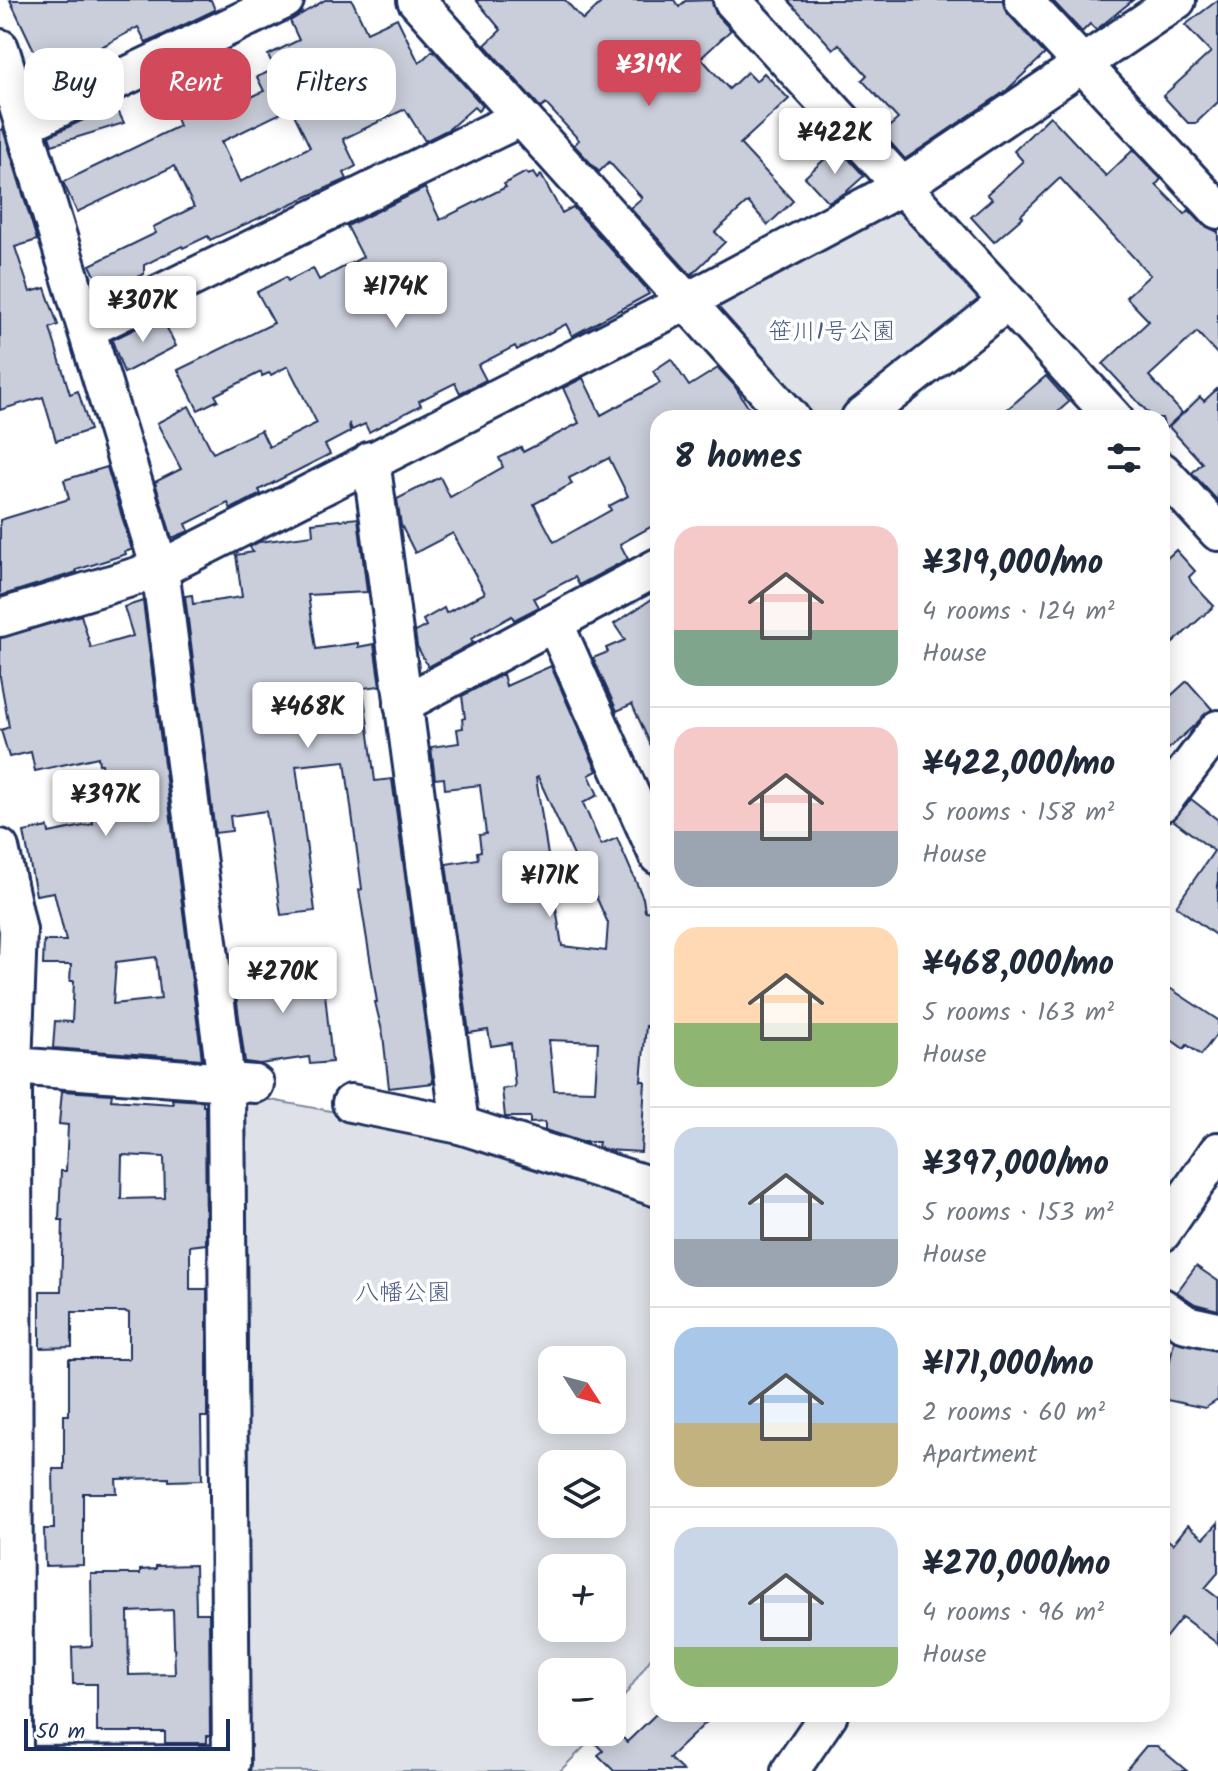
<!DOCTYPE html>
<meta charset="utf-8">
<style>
:root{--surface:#fff;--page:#f2f2f3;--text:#1f2937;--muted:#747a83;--line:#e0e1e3;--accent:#d1495b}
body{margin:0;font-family:Kalam,"Klee One",sans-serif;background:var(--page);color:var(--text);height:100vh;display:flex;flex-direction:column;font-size:30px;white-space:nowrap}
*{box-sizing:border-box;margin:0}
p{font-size:26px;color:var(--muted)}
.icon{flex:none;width:44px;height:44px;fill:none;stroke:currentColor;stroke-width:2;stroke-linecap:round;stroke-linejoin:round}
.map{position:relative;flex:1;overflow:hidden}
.sheet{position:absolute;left:650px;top:410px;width:520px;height:1312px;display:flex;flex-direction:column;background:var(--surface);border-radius:24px;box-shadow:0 4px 20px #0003}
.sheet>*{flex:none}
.hud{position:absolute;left:24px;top:48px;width:506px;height:72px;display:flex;gap:16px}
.needle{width:52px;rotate:126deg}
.fabs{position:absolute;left:538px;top:1346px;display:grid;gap:16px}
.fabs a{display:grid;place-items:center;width:88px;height:88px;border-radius:16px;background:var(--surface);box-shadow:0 4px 20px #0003;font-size:40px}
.scale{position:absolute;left:24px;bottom:20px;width:206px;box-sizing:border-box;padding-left:8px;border:4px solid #1b2f5e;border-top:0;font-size:22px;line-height:28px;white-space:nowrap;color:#1b2f5e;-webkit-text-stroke:6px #fff;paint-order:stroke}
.price{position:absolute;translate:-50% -68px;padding:0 18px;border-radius:8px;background:#fff;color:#222;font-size:26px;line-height:52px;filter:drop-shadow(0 2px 4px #0008)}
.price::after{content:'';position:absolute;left:50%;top:48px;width:24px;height:18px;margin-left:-12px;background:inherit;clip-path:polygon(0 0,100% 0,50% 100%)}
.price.active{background:var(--accent);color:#fff}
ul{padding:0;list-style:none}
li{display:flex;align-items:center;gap:24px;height:200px;padding:0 24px}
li+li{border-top:2px solid var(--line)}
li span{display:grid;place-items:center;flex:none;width:224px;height:160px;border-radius:24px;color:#555}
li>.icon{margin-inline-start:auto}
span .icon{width:96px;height:96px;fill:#fffc;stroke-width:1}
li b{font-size:34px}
h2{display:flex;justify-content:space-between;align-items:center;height:96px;padding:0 24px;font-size:34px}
.chip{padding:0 28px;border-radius:24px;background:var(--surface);box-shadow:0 4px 20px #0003;font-size:28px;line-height:72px}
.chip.active{background:var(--accent);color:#fff}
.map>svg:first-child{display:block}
.green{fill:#dee1e7;stroke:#7c88a2;stroke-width:2;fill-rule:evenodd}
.building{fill:#caceda;stroke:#1b2f5e;stroke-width:2;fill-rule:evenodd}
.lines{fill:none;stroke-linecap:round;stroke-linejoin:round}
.minor-casing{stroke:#1b2f5e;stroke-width:42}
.minor{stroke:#fff;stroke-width:36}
.labels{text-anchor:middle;stroke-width:7;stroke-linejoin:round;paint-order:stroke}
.park-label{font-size:24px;fill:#4c5c80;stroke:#fff}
</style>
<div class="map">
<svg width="1218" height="1771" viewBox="0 0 1218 1771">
<rect width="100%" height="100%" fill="#fff"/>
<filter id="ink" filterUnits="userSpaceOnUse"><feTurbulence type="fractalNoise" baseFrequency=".0125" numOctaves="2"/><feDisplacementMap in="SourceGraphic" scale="16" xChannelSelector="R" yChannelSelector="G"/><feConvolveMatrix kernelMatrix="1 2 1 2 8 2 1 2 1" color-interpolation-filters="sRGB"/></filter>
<g filter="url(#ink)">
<g class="green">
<path d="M893,212L904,213L982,300L845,418H806L714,314L718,304Z"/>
<path d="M244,1095L450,1133L658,1200V1648L612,1714V1672H552V1732H599L560,1771H246L250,1748ZM552,1360H612V1420H552ZM552,1464H612V1524H552ZM552,1568H612V1628H552Z"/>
</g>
<g class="building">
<path d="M10,0H211L215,10L146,43L138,27L81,58L85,65L78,70L41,88L31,70L41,65Z"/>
<path d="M325,0H352L367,32L397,18L419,63L433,50L483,106L478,111L474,107L449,129L425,141L405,109L343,139L356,166L344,173L347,179L210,240L208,236L183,248L182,246L144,265V274L103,292L90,265L156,233L153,227L194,207L174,166L77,212L63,182L179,126L176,118L220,96L226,109L264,91L257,77L275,69L268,55L299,40L290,21ZM291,108L310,147L240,182L221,142Z"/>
<path d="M476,0H565L583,20L604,0H674L679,7L685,1L712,0L716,14L731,30L701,58L729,89L747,72L756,81L764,73L789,99L740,144L793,201L768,225L748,202L715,232L725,242L691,275L630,208L642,198L609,162L599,172L574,145L579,140L546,104L541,108L485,45L501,30Z"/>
<path d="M788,0H1003L1008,14L1045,54L1007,90L905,159L882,133L898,119L862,80L867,75L839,44L833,49Z"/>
<path d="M1052,0H1133L1096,30L1090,24L1082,32Z"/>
<path d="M1218,0V102L1196,123H1188L1163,96L1211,52L1185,25Z"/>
<path d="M115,105L124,123L52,145L49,136Z"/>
<path d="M1050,116L1106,176L1133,150L1161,179L1156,185L1185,214L1189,210L1203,225L1218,232V355L1197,332L1149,376L1182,413L1165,429L1162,418H1153L1103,364L1149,321L1126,297L1150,275L1060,178L1021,215L1023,217L994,242L971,217L992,199L987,194L1023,161L1014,151Z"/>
<path d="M3,129L37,240L15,247L30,292L45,288L58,325L50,328L70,394L78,391L90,430L56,441L43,397L0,410V130Z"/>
<path d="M838,147L864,176L845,193L828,202L805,177Z"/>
<path d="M526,172L528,175L533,173L537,179L541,175L562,213L573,207L645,287L649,294L572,336L566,324L517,350L515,346L478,365L486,380L460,393L455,383L419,401L421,405L369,432L365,424L352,430L349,423L350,432L325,445L330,454L259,490L261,494L231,509L228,503L186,524L189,531L172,538L155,482L181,469L157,423L189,406L213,453L261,430L269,447L317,423L288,366L271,375L269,373L262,376L261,372L215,395L218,400L198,410L178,370L274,323L257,292L286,277L288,281L313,268L319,280L363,257L347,226L425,188L440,220L506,187L504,184Z"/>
<path d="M161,316L176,346L124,373L112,340Z"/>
<path d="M671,359L689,386L718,368L734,385L755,418H658V523L620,544L628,559L579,585L575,577L534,598L539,607L514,620L512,616L471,639L473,643L428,667L417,646L415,632L426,626L423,620L444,608L446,613L485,593L453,533L415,553L401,525L397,499L440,477L450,497L503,467L499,458L521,447L523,452L579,423L563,388L583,378L601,415L660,383L653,371ZM609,458L628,496L609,506L611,510L554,542L534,504L572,484L569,478Z"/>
<path d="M1046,376L1069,402L1051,418H997Z"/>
<path d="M1218,388V501L1192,473L1202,463L1169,427L1200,397L1204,401Z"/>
<path d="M107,467L132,550L125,551L126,554L76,570L77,572L0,596V520L69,499L64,480Z"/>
<path d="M358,518L367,592L308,595L316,649L358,643V647L374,644L380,686L363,688L375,781L392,779L433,1083L389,1088L383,1035L375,1002H377L359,890L362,889L345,761L296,766L315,911L281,915L266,811L230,816L232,831L215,833L185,596L192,595L193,604L242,597L236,555L253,552L250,547L259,542L313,535L312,523Z"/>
<path d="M1176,550L1195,571L1189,577L1192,583L1214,606L1173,643L1162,631V563Z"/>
<path d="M658,595V761L632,704L617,711L593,658L608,652L606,648L625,640L614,624Z"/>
<path d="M143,601L202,1059L53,1048L55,1021L72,1022L74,981H70L71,965H43L44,941H66L54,892L36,895L24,832L48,827L49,833L93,824L92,816L108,813L102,764H99L98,757L35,771L31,752L9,757L1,730L9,727L0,677V638L81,615L91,648L133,636L124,607ZM156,957L161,999L113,1004L116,962Z"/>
<path d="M551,666L597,771L589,775L598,795L583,803L601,845L617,838L643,898L645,911L658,912L652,1027L646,1026L641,1081H645L641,1152L607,1150L598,1147L599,1142H582L545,1130V1122L530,1123V1117H505L502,1089L515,1087L511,1043L491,1046L488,1030L469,1033L446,864L478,859L477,852L481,851L479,835L486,834L480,785L445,789L444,778L435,779L431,747L459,743L457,729L463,728L462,719L465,718L462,696L503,674L506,686ZM538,777L590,891L593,890L608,923L606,951L562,946L536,778ZM549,1040L598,1042L595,1091L554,1090Z"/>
<path d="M1187,681L1212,709L1162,755V704Z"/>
<path d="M1191,799L1218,820V937L1176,906L1214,851L1173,820Z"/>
<path d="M246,956L248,981L290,975L289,972L297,971V967L322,964L332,1062L310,1064L309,1057L260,1064L245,1062L231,958Z"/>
<path d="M1162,983L1218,1020V1032L1201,1055L1187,1045L1184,1049L1162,1033Z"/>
<path d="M62,1091L112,1094L111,1100L173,1104L172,1099L203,1101V1106H205L206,1244L190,1246V1289H207V1417H201L202,1480L169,1481V1478L116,1479L117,1493H83V1565L45,1566L44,1529H54L53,1469H64V1415H69V1359H129V1313L126,1312H72V1347L40,1348V1291H61L63,1220H59L61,1171H66L68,1125L59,1124ZM122,1155L164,1157L165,1198L121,1199Z"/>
<path d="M1196,1266L1218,1281V1310L1195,1304L1177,1292Z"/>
<path d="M1174,1341L1218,1351V1400L1205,1408L1162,1399Z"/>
<path d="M1218,1523V1573L1205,1588L1218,1598V1644L1182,1617L1162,1642V1535L1173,1544L1188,1525L1204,1538Z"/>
<path d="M195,1565L196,1613H209L210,1736H207V1743H165V1732H97V1684H73L72,1647L92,1646L91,1574H140V1570L156,1569V1566ZM173,1610L175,1674L129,1675L128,1612Z"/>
<path d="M656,1714H715L669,1758L683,1771H614L598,1755L603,1751L584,1732H617L627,1742Z"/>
<path d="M1146,1746H1157L1187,1771H1125Z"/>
</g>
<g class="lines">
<g class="minor-casing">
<g id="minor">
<path d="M416,0L791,418"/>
<path d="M732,0L1114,418"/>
<path d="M1023,0L1218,210"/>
<path d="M0,48L160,569L226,1081L231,1764L15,1765"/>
<path d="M24,125L285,0"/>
<path d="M87,329L520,118"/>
<path d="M860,418L1007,302"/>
<path d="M371,460L460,1125"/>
<path d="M1162,471L1218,532"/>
<path d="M0,618L160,569L688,301L901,187L1177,0"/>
<path d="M555,624L658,856"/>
<path d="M403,704L658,567"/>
<path d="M1162,803L1218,729"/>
<path d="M0,848L18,930L13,1066L14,1771"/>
<path d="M13,1066L255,1084"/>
<path d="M351,1103L460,1125L658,1188"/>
<path d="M1162,1233L1218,1151"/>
<path d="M1162,1307L1186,1324L1218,1331"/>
<path d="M790,1771L829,1714"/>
</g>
</g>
<use href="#minor" class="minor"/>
</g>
</g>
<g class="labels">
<g class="park-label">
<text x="832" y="339">笹川1号公園</text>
<text x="403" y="1300">八幡公園</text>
</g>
</g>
</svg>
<div class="fabs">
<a><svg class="needle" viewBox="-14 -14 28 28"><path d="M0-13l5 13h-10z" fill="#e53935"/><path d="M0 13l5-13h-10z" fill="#747a83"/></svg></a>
<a><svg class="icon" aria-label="layers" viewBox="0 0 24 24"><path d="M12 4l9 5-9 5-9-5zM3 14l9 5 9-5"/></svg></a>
<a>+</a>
<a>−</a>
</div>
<div class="scale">50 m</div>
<b class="price active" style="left:649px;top:108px">¥319K</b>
<b class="price" style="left:835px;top:176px">¥422K</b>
<b class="price" style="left:396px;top:330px">¥174K</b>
<b class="price" style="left:143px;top:344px">¥307K</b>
<b class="price" style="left:308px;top:750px">¥468K</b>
<b class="price" style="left:106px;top:838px">¥397K</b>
<b class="price" style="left:550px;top:919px">¥171K</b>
<b class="price" style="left:283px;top:1015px">¥270K</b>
<div class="hud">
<a class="chip">Buy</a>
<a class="chip active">Rent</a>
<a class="chip">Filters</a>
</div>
<section class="sheet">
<h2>8 homes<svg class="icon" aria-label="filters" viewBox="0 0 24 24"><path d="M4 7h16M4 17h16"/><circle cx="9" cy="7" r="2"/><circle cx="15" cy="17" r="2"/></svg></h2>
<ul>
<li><span style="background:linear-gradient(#f6c9c9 65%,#7fa58c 0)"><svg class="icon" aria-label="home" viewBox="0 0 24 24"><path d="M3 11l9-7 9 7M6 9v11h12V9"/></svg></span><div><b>¥319,000/mo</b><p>4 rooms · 124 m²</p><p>House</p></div></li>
<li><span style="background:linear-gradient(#f6c9c9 65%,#9aa5b1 0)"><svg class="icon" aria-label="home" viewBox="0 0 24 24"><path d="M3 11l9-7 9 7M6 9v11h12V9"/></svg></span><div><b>¥422,000/mo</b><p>5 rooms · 158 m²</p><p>House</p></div></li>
<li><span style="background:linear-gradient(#ffd9b3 60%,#8fb573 0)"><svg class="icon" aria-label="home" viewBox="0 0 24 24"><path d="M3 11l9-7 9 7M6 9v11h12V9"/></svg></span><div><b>¥468,000/mo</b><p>5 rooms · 163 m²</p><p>House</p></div></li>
<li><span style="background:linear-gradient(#c9d6e8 70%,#9aa5b1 0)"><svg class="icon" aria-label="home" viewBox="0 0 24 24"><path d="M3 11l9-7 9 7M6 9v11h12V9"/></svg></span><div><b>¥397,000/mo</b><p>5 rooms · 153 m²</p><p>House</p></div></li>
<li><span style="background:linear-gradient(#a9c7e8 60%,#c2b280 0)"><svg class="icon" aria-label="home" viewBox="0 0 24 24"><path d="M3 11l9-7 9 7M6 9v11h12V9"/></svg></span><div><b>¥171,000/mo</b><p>2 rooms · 60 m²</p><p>Apartment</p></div></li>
<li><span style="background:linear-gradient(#c9d6e8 75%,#8fb573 0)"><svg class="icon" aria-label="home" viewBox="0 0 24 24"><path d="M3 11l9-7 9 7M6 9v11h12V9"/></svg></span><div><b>¥270,000/mo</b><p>4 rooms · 96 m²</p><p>House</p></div></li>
</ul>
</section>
</div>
